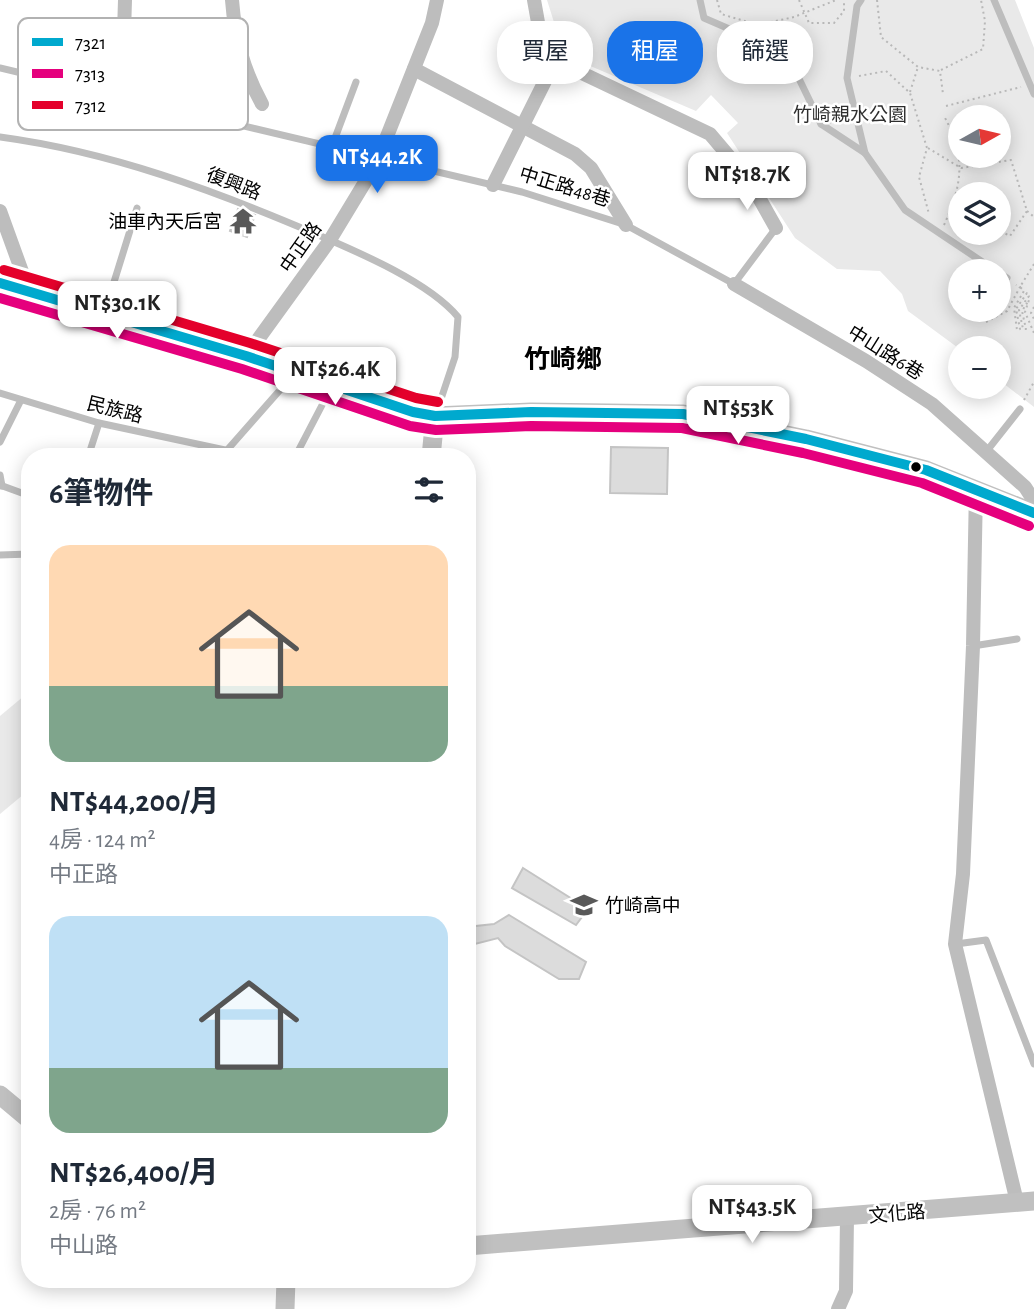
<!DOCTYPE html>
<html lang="zh-TW">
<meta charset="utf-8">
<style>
:root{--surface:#fff;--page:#f2f2f3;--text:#1f2937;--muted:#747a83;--accent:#1a73e8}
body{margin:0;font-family:"Alegreya Sans","Noto Sans TC",sans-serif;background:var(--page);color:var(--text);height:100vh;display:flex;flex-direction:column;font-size:26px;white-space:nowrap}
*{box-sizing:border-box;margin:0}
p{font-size:23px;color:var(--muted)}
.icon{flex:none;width:38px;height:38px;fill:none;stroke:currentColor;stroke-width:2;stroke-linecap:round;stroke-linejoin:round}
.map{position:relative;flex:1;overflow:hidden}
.details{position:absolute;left:21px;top:448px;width:455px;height:840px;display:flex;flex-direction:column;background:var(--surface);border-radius:28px;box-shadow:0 4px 18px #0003}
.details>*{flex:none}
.guide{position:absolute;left:497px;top:21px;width:430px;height:63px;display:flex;gap:14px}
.needle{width:46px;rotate:82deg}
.tools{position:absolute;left:948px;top:105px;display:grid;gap:14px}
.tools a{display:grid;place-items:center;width:63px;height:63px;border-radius:50%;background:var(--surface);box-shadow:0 4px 18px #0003;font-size:35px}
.price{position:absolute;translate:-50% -60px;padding:0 16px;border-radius:14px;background:#fff;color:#222;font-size:23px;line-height:46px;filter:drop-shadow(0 2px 4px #0008)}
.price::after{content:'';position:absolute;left:50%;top:42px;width:21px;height:16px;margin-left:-10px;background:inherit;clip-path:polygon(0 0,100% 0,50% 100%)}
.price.selected{background:var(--accent);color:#fff}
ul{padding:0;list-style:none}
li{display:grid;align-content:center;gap:14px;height:371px;padding:0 28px}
li span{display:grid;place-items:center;height:217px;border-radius:21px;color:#555}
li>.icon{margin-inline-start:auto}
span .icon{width:126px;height:126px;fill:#fffc;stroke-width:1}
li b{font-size:30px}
h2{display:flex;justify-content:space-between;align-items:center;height:84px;padding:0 28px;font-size:30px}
.chip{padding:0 24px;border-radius:28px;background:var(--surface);box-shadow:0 4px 18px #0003;font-size:24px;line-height:63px}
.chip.selected{background:var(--accent);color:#fff}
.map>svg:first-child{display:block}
.green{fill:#e9e9e9;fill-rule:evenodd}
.building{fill:#dcdcdc;stroke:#c4c4c4;stroke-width:2}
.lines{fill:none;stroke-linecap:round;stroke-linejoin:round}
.path{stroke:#b8b8b8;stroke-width:2;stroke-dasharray:2 3.5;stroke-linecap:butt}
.lane{stroke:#bdbdbd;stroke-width:7}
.street{stroke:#bdbdbd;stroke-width:14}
.secondary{stroke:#c0c0c0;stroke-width:19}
.bus-1-casing{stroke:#fff;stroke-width:16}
.bus-2-casing{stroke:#fff;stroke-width:16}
.bus-3-casing{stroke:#fff;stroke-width:16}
.bus-1{stroke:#00a9ce;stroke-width:10}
.bus-2{stroke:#e5007d;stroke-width:10}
.bus-3{stroke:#e4002b;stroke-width:10}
.bus-dot{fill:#000;stroke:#fff;stroke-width:2.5}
.labels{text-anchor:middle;stroke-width:5;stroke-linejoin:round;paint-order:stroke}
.park-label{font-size:19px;fill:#2e2e2e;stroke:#fff}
.street-label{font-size:19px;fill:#000;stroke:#fff}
.poi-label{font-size:19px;fill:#000;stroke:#fff;text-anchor:end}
.district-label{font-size:26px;font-weight:bold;fill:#000;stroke:#fff}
.key{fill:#fff;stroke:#b2b2b2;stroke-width:2}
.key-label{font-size:19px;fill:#000}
</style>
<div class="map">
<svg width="1034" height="1309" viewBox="0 0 1034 1309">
<rect width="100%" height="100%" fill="#fff"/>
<g class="green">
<path d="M547,0H1015L1034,48V407L999,380V348L961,350L908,311L902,294L880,271L837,269L795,238L727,133L738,123L711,95L696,111L588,65L558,35ZM961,117H999V156H961ZM961,194H999V233H961ZM961,271H999V310H961Z"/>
<path d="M30,691V789L0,814V716Z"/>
</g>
<g class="building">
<path d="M238,209L255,215L247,237L230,231Z"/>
<path d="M611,447L668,448L667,494L610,493Z"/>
<path d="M523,868L588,909L576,925L512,888Z"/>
<path d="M509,915L586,962L579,979H559L505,946L498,938L467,946V927L494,924Z"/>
</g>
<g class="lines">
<g class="path">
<path d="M717,0L721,14L758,25L794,17L836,0"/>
<path d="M799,0L809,23H834L844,11V0"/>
<path d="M877,0L881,37L918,67L940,71L943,94"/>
<path d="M941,70L983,49L985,21L981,0"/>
<path d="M859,76L886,71L910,93L927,148L919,177L929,214"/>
<path d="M910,92L918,67"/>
<path d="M946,106L1021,87"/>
<path d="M928,148L961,168L1011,160L1027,211L1010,236L999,230"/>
<path d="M1027,211L1034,217"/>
<path d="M944,225C963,183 966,156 944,116"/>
<path d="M1034,264L1020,287L1024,291L1014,308L1017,330L1020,329L1016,309L1027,293L1029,296L1019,310L1023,329H1026L1022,311L1029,300L1025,312L1034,333"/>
<path d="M1034,307L1031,313L1034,319"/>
<path d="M986,322L1007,311L1020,287L1016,285"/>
<path d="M1024,400L1034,382"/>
</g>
<g class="lane">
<path d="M700,0L704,18L787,54L821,124L865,153L905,210L996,271"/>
<path d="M861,0L857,6L847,78L865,153"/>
<path d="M994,0L1034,94"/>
<path d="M0,68L522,192L626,225L734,284L776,228"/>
<path d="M821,124L853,109"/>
<path d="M0,137C111,152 213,190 316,234C358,252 429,282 458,317L455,357L436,414"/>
<path d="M332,146L356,82"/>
<path d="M999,273L1007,278"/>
<path d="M105,311L137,208"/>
<path d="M0,393L99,423L225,450"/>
<path d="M0,442L21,400"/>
<path d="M986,452L1020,409"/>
<path d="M88,457L99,423"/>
<path d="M221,457L295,373"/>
<path d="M295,457L332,386"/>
<path d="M0,475L2,486"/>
<path d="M0,485L30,496"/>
<path d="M0,555L30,554"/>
<path d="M973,646L1017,639"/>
<path d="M956,944L986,940L1034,1064"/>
</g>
<g class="street">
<path d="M232,0C235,39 243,69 262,104"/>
<path d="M534,0L539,28L567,66L710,134L749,180L776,228"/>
<path d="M97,60L185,76"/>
<path d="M123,65L125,0"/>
<path d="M414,69L575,154L591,168L626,225"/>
<path d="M493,185L558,55"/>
<path d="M0,211L29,291"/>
<path d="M734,284L866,361L932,404L1025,487L1034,501"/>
<path d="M246,356L330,240L376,164L432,23L437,0"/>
<path d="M976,488L973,646L963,874L955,944L1017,1202"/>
<path d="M838,1309L846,1291L847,1217"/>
</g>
<g class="secondary">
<path d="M0,283L246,356L413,412L435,416L531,412L683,414L806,439L926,470L1034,513"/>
<path d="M431,457L435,416"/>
<path d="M0,1095L30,1120"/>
<path d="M467,1246L1034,1201"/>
<path d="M285,1309L286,1279"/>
</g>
<g class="bus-1-casing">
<path id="bus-1" d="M0,283L246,356L413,412L435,416L531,412L683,414L806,439L926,470L1034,513"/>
</g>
<g class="bus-2-casing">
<path id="bus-2" d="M0,298L242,369L410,426L436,430L531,426L682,428L803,453L922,483L1029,526"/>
</g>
<g class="bus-3-casing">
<path id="bus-3" d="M4,270L250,343L416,398L438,402"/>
</g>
<use href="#bus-1" class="bus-1"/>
<use href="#bus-2" class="bus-2"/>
<use href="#bus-3" class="bus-3"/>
</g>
<defs>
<g id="temple-bare" transform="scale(2.1)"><path d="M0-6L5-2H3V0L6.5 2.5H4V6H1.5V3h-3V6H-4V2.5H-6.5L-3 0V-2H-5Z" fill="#595959" stroke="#fff" stroke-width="2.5" paint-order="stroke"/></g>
<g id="school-bare" transform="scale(2.1)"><path d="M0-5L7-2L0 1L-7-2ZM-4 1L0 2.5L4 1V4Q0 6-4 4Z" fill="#595959" stroke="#fff" stroke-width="2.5" paint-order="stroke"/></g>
</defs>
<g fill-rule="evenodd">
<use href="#temple-bare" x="243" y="221"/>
<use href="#school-bare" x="584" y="905"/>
</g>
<circle class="bus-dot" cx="916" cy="467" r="6"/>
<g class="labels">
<g class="park-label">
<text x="850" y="121">竹崎親水公園</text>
</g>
<g class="street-label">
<text transform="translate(234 183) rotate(21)" y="7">復興路</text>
<text transform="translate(565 186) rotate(17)" y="7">中正路48巷</text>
<text transform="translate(300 247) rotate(-55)" y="7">中正路</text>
<text transform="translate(886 352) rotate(32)" y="7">中山路6巷</text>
<text transform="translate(115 409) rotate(14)" y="7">民族路</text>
<text transform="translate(897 1213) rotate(-5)" y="7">文化路</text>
</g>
<g class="poi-label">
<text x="222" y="228">油車內天后宮</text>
<text x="605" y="912" text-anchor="start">竹崎高中</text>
</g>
<g class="district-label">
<text x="563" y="368">竹崎鄉</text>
</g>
</g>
<rect x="18" y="18" width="230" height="112" rx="10" class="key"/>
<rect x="32" y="38" width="31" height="8" fill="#00a9ce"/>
<rect x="32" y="69" width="31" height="9" fill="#e5007d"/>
<rect x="32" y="101" width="31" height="8" fill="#e4002b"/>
<g class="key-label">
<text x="75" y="49">7321</text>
<text x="75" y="80">7313</text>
<text x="75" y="112">7312</text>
</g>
</svg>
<div class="tools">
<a><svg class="needle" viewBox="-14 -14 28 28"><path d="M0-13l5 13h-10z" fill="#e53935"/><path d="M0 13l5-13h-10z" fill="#747a83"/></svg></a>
<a><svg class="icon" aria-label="layers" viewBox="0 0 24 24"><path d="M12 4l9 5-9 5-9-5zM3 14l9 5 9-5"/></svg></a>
<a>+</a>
<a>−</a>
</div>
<b class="price selected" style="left:377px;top:195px">NT$44.2K</b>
<b class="price" style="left:747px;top:212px">NT$18.7K</b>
<b class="price" style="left:117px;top:341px">NT$30.1K</b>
<b class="price" style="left:335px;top:407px">NT$26.4K</b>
<b class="price" style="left:738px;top:446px">NT$53K</b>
<b class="price" style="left:752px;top:1245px">NT$43.5K</b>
<div class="guide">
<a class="chip">買屋</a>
<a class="chip selected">租屋</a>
<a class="chip">篩選</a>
</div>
<section class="details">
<h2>6筆物件<svg class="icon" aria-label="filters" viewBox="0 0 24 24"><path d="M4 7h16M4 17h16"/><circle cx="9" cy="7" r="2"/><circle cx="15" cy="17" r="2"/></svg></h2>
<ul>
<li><span style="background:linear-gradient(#ffd9b3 65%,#7fa58c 0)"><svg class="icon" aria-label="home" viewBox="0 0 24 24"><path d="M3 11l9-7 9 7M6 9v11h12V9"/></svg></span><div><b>NT$44,200/月</b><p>4房 · 124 m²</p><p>中正路</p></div></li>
<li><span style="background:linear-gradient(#bfe0f5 70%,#7fa58c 0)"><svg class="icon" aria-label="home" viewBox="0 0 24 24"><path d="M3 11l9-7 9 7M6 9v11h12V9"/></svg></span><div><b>NT$26,400/月</b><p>2房 · 76 m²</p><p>中山路</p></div></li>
</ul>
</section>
</div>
